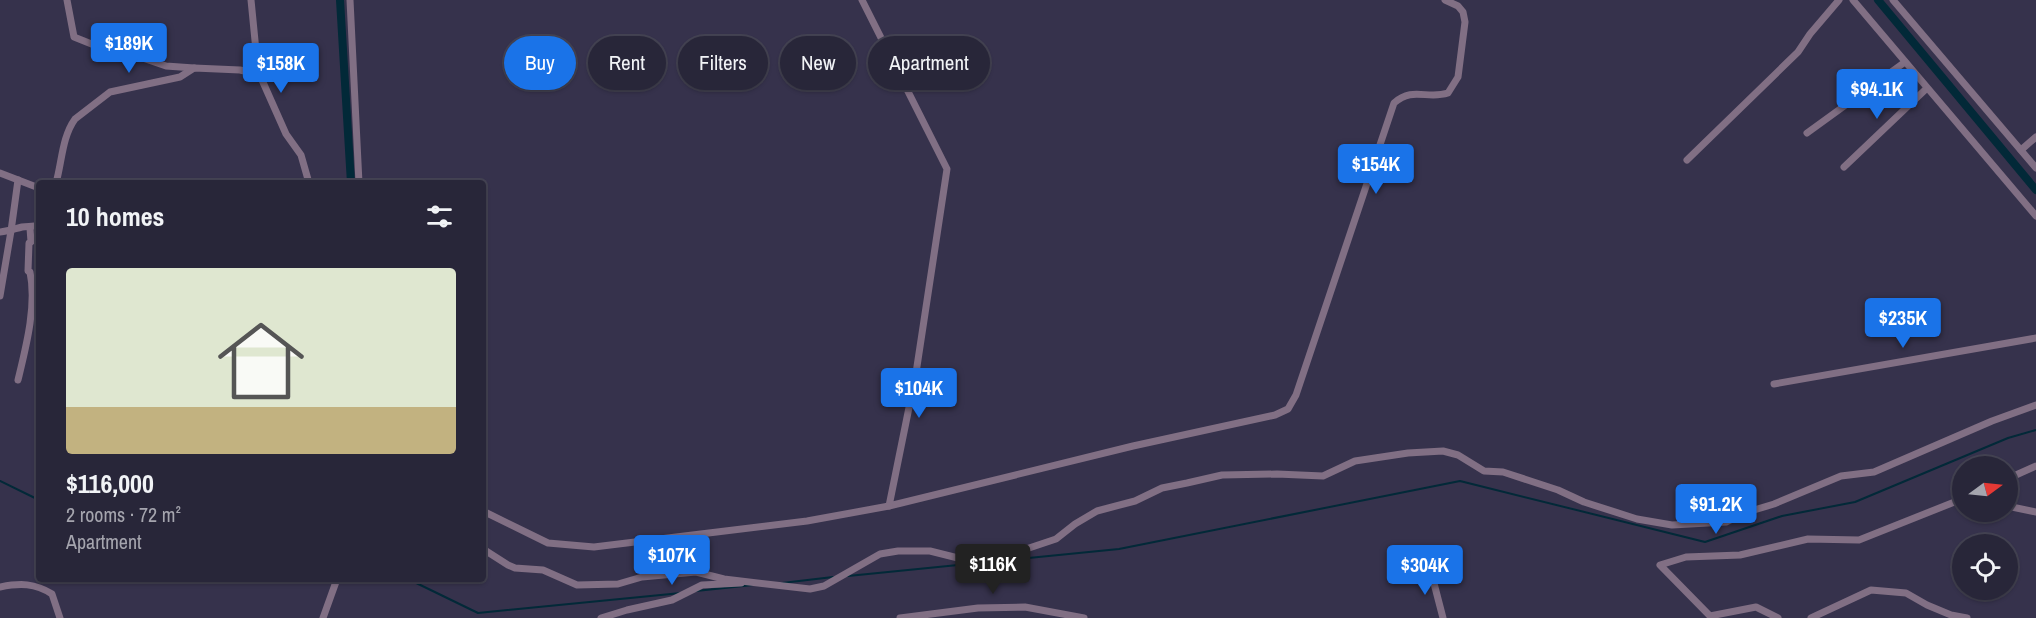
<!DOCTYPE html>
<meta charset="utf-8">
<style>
:root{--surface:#282639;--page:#343244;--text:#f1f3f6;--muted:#a5a5ae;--line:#444353;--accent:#1a73e8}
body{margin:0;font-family:"Archivo Narrow",sans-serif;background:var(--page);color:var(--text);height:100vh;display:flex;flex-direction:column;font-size:22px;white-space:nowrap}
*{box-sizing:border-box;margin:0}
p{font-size:20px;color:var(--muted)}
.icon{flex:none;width:33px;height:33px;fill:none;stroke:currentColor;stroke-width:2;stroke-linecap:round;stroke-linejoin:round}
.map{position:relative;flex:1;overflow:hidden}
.side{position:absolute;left:36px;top:180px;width:450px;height:402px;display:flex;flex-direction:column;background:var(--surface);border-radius:6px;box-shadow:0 2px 4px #0004,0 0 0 2px var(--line)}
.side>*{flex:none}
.guide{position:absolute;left:504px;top:36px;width:570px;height:54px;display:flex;gap:12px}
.needle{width:39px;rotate:75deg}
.tools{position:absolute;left:1952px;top:456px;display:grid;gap:12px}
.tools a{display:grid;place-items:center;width:66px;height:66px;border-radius:50%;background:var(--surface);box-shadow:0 2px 4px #0004,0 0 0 2px var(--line);font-size:30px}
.price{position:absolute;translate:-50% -51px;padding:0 14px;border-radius:6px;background:var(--accent);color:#fff;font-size:20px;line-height:39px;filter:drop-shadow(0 2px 3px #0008)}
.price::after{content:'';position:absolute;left:50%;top:36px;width:18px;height:14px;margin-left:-9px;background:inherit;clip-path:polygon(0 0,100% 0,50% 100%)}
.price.active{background:#222;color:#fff}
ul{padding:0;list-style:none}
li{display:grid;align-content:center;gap:12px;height:318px;padding:0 30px}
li+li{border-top:2px solid var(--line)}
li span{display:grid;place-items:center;height:186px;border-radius:6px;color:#555}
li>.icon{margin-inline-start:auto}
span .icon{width:108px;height:108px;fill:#fffc;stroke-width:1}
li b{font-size:26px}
h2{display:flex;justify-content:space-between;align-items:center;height:72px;padding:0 30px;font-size:26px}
.tag{padding:0 21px;border-radius:27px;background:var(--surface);box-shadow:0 2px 4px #0004,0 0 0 2px var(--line);font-size:21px;line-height:54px}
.tag.active{background:var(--accent);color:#fff}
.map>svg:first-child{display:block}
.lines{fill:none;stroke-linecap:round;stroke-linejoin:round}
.stream{stroke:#022938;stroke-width:2}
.canal{stroke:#022938;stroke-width:8}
.minor{stroke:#816f84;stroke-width:7}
</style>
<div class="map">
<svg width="2036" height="618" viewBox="0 0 2036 618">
<rect width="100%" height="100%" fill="#36324c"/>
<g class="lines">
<g class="stream">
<path d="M0,481L39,500"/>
<path d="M848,576L1119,549L1460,481L1705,542L1782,516L1855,502L2008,438L2036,430"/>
<path d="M408,579L478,613L681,593"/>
<path d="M782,583L833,577"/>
<path d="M696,591L753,585"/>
</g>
<g class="canal">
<path d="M340,0L351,183"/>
<path d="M1878,0L2036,190"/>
</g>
<g class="minor">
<path d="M67,0L74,37L99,47L137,56L166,66L194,68"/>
<path d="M251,0L258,71L286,134L301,155L309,183"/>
<path d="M350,0L359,183"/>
<path d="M862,0L947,169L916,373L889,506L1133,446L1275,415L1288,409L1296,395L1394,103C1413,86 1427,100 1448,93L1458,77L1465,22L1463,12L1458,6L1445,0"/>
<path d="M1853,0L2036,216"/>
<path d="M1893,0L2036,168"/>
<path d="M1807,133L1905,62"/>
<path d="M2021,150L2036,137"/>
<path d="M1687,160L1798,52L1810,34L1839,0"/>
<path d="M1844,167L1926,89"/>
<path d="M0,173L39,188"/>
<path d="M56,183C62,162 62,137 75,119L110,92L180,77L194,68L240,70L253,73L261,79"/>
<path d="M0,232C9,231 14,229 22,227C28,226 33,227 39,225"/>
<path d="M0,296L11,231L18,180"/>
<path d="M18,380C26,347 37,305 30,272L28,271L29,243L31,242L30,228"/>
<path d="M1774,384L2036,338"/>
<path d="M2007,479L2036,466"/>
<path d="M2007,506L2036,512"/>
<path d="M483,511L548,543L594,547L807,521L889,506"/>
<path d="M483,549L508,565L515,568L543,570L577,585L618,584L642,577L696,572L724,579L810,589L824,586L880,554L898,551H930L958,558H981L1011,554L1056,539L1075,524L1097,511L1135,501L1162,488L1187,483L1222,475L1277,474L1323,476L1355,461L1408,453L1443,451L1458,455L1484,471L1503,472L1558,490L1584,502L1637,519L1672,525L1726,522L1744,513L1774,504L1841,476L1874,472L1992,421L2036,405"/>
<path d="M1430,568L1443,618"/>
<path d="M0,587C20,583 35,583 52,594L60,618"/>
<path d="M323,618L337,579"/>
<path d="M601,618L627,610L672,600L702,585L741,583"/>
<path d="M900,618L978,608L1025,607L1084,618"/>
<path d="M1778,618L1756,607L1710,616L1660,565L1686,557L1740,555L1808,539L1859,540L1962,499"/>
<path d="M1811,618L1871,590L1906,593L1927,605L1951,615L1967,618"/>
</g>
</g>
</svg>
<div class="tools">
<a><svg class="needle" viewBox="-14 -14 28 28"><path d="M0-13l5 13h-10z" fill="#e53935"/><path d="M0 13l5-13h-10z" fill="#a5a5ae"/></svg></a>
<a><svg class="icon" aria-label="locate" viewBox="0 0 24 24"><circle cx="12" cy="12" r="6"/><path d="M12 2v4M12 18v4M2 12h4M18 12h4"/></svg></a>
</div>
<b class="price" style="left:129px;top:74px">$189K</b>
<b class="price" style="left:281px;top:94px">$158K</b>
<b class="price" style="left:1877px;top:120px">$94.1K</b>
<b class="price" style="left:1376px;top:195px">$154K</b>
<b class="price" style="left:1903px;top:349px">$235K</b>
<b class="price" style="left:919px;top:419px">$104K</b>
<b class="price" style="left:1716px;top:535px">$91.2K</b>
<b class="price" style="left:672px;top:586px">$107K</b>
<b class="price active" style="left:993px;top:595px">$116K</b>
<b class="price" style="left:1425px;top:596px">$304K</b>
<div class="guide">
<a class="tag active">Buy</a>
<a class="tag">Rent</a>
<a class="tag">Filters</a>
<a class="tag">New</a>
<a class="tag">Apartment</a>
</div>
<section class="side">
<h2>10 homes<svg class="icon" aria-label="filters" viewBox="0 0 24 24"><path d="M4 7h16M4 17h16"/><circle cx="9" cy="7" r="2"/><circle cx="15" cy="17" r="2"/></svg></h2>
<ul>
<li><span style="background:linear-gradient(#dfe7d0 75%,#c2b280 0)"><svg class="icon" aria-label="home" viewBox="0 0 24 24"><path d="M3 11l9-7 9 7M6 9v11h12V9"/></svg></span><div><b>$116,000</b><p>2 rooms · 72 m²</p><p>Apartment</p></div></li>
</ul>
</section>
</div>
